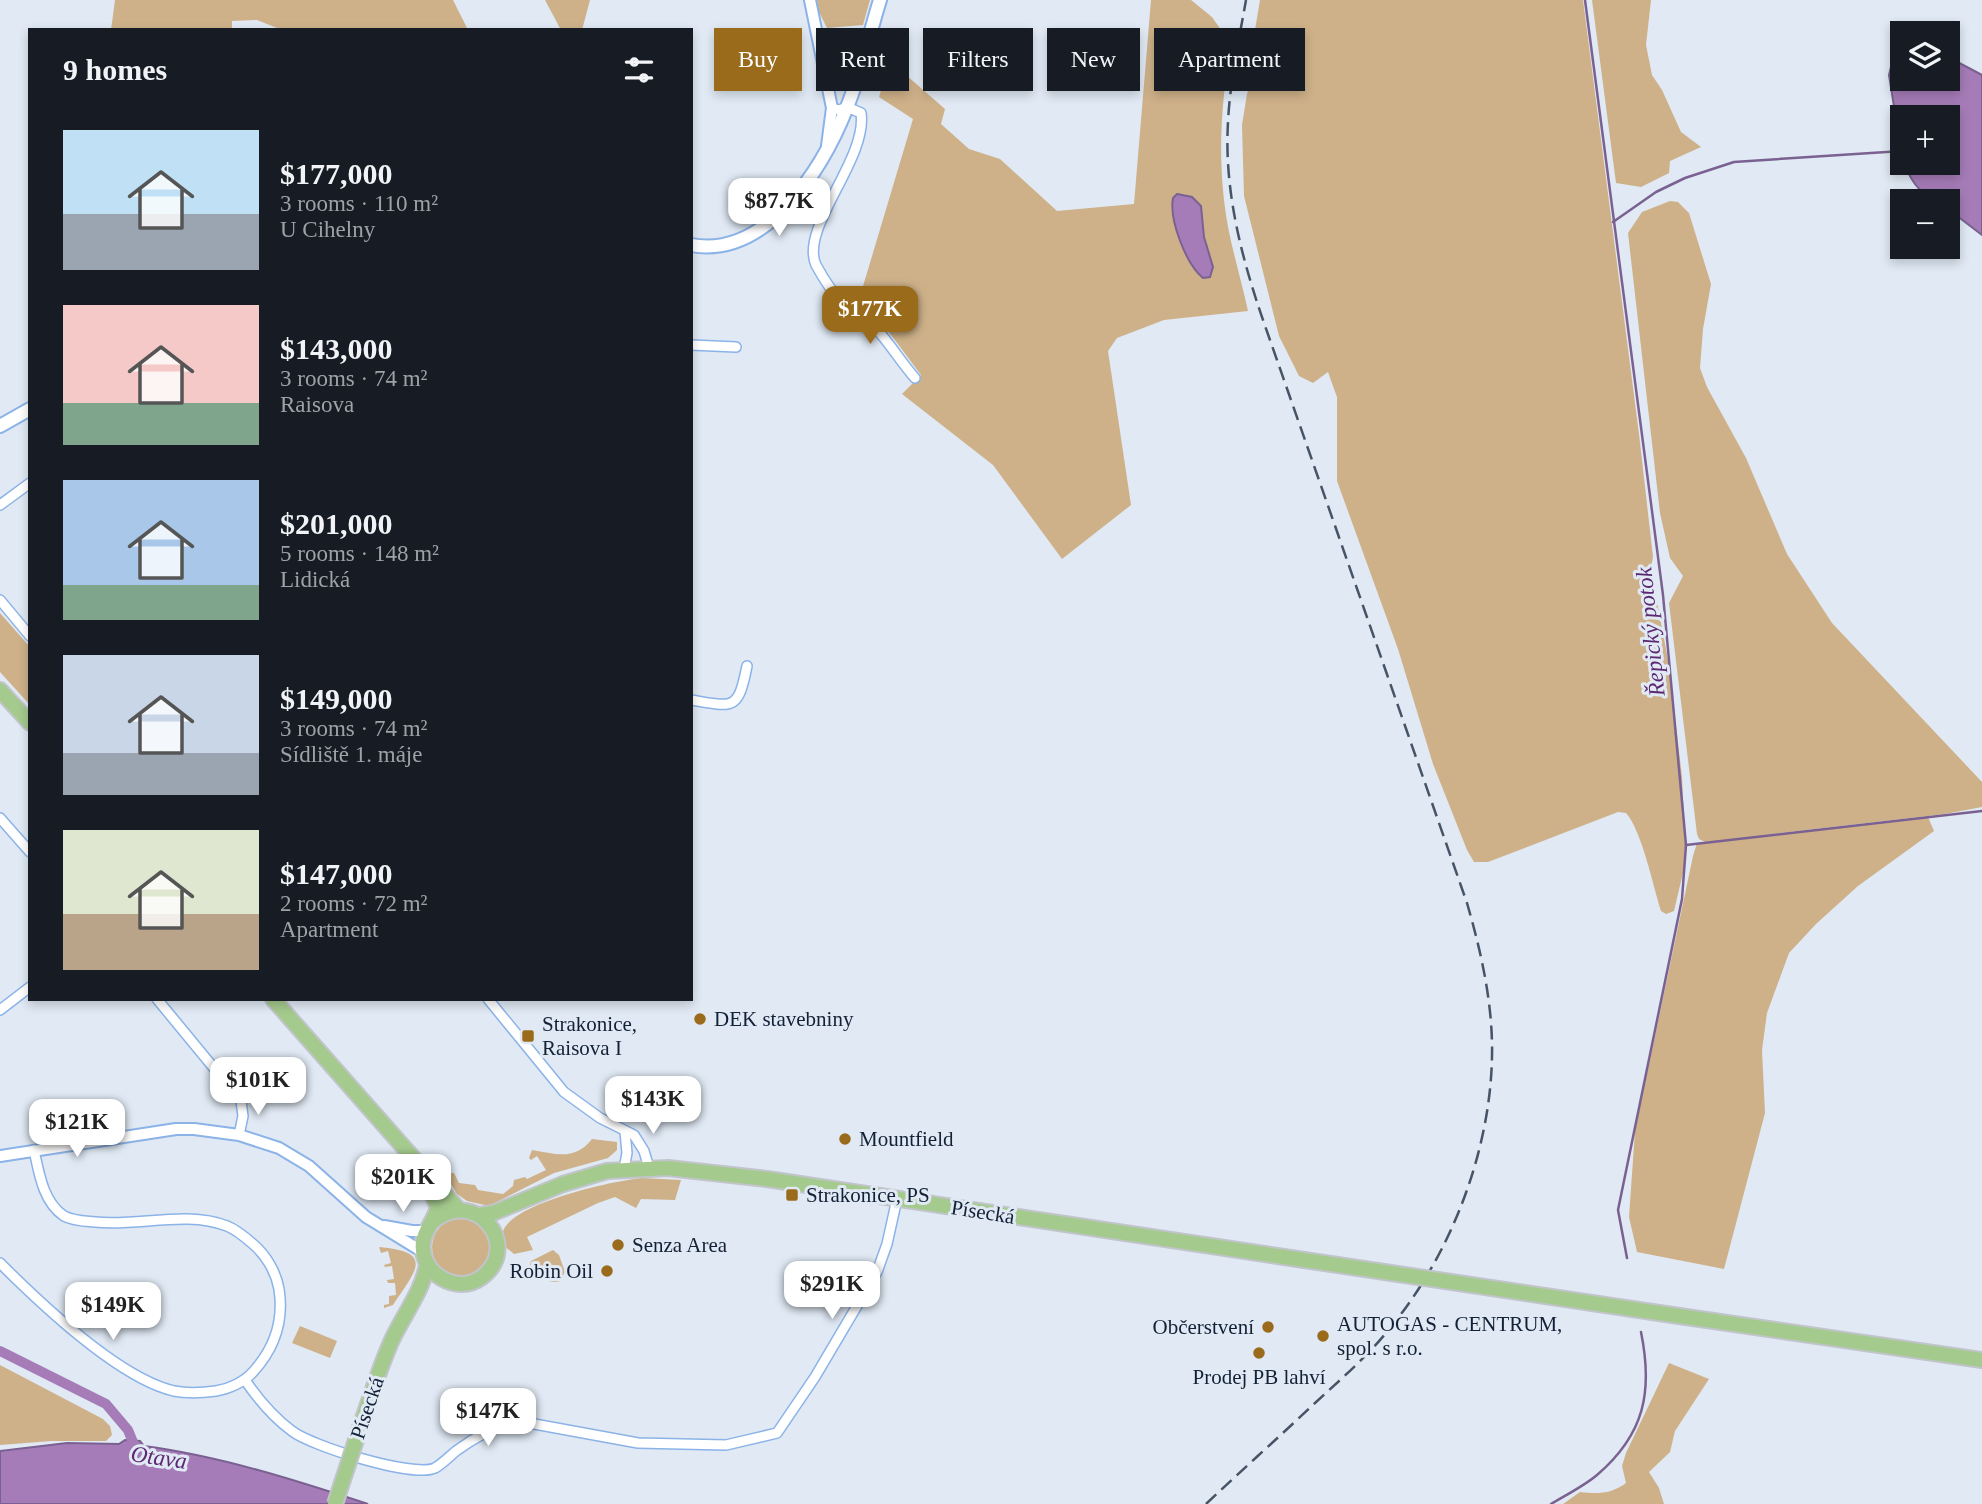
<!DOCTYPE html>
<meta charset="utf-8">
<style>
:root{--surface:#171b24;--page:#20242c;--text:#f1f3f6;--muted:#9ea1a6;--accent:#996b1b}
body{margin:0;font-family:Georgia,serif;background:var(--page);color:var(--text);height:100vh;display:flex;flex-direction:column;font-size:26px;white-space:nowrap}
*{box-sizing:border-box;margin:0}
p{font-size:23px;color:var(--muted)}
.icon{flex:none;width:38px;height:38px;fill:none;stroke:currentColor;stroke-width:2;stroke-linecap:round;stroke-linejoin:round}
.map{position:relative;flex:1;overflow:hidden}
.panel{position:absolute;left:28px;top:28px;width:665px;height:973px;display:flex;flex-direction:column;background:var(--surface);border-radius:0px;box-shadow:0 4px 10px #0003}
.panel>*{flex:none}
.guide{position:absolute;left:714px;top:28px;width:665px;height:63px;display:flex;gap:14px}
.buttons{position:absolute;left:1890px;top:21px;display:grid;gap:14px}
.buttons a{display:grid;place-items:center;width:70px;height:70px;border-radius:0px;background:var(--surface);box-shadow:0 4px 10px #0003;font-size:35px}
.price{position:absolute;translate:-50% -60px;padding:0 16px;border-radius:14px;background:#fff;color:#222;font-size:23px;line-height:46px;filter:drop-shadow(0 2px 4px #0008)}
.price::after{content:'';position:absolute;left:50%;top:42px;width:21px;height:16px;margin-left:-10px;background:inherit;clip-path:polygon(0 0,100% 0,50% 100%)}
.price.selected{background:var(--accent);color:#fff}
ul{padding:0;list-style:none}
li{display:flex;align-items:center;gap:21px;height:175px;padding:0 35px}
li span{display:grid;place-items:center;flex:none;width:196px;height:140px;border-radius:0px;color:#555}
li>.icon{margin-inline-start:auto}
span .icon{width:84px;height:84px;fill:#fffc;stroke-width:1}
li b{font-size:30px}
h2{display:flex;justify-content:space-between;align-items:center;height:84px;padding:0 35px;font-size:30px}
.tag{padding:0 24px;border-radius:0px;background:var(--surface);box-shadow:0 4px 10px #0003;font-size:24px;line-height:63px}
.tag.selected{background:var(--accent);color:#fff}
.map>svg:first-child{display:block}
.green{fill:#ceb189}
.water{fill:#a67cb8;stroke:#7a6191;stroke-width:2}
.lines{fill:none;stroke-linecap:round;stroke-linejoin:round}
.stream{stroke:#7a6191;stroke-width:2.5}
.canal{stroke:#a67cb8;stroke-width:10}
.minor-casing{stroke:#8bb3e8;stroke-width:12}
.tertiary-casing{stroke:#8bb3e8;stroke-width:14}
.secondary-casing{stroke:#8bb3e8;stroke-width:16}
.primary-casing{stroke:#c1c5ca;stroke-width:18}
.minor{stroke:#fff;stroke-width:9}
.tertiary{stroke:#fff;stroke-width:10}
.secondary{stroke:#fff;stroke-width:12}
.primary{stroke:#a4ca8d;stroke-width:14}
.rail{stroke:#465465;stroke-width:2.5;stroke-dasharray:14 7;stroke-linecap:butt}
.primary-bridge-casing{stroke:#c1c5ca;stroke-width:18;stroke-linecap:butt}
.primary-bridge{stroke:#a4ca8d;stroke-width:14}
.poi-dot{fill:#996b1b;stroke:#e0e9f4;stroke-width:2.5}
.labels{text-anchor:middle;stroke-width:6;stroke-linejoin:round;paint-order:stroke}
.poi-label{font-size:21px;fill:#122135;stroke:#e0e9f4;text-anchor:start}
.street-label{font-size:21px;fill:#122135;stroke:#e0e9f4}
.water-label{font-size:23px;font-style:italic;fill:#5d2872;stroke:#e0e9f4}
</style>
<div class="map">
<svg width="1982" height="1504" viewBox="0 0 1982 1504">
<rect width="100%" height="100%" fill="#e0e9f4"/>
<g class="green">
<path d="M115,0H453L468,30H282L257,20L232,21V30H111Z"/>
<path d="M545,0H590L582,30H561Z"/>
<path d="M813,0H870L863,25L827,28Z"/>
<path d="M1151,0H1191L1212,17L1231,44C1222,97 1218,147 1224,200C1228,238 1240,274 1248,311L1164,320L1117,338L1108,351L1131,505L1062,559L993,465L902,394L921,375L880,320L858,303L913,119L879,97L890,61L945,109L941,124L969,149L1000,159L1057,211L1134,204Z"/>
<path d="M1260,0H1583L1639,434L1653,557L1649,577L1658,607L1669,665L1682,777L1686,860L1674,911L1666,914L1661,911C1653,886 1642,831 1626,813L1618,812L1488,862H1474L1467,850L1433,764L1398,649L1337,481V397L1328,372L1313,383L1299,376L1279,336L1244,196L1242,125L1247,94L1256,67L1254,36Z"/>
<path d="M1592,0H1651L1646,45L1652,75L1662,90L1681,132L1701,147L1670,161L1669,173L1641,187L1616,183Z"/>
<path d="M1670,201L1678,202L1689,213L1711,284L1703,329L1700,368L1707,387L1746,458L1787,554L1832,623L1982,782V807L1945,814L1754,836L1928,817L1934,831L1858,886L1816,924L1789,953L1767,1013L1762,1050L1765,1113L1724,1269L1637,1252L1629,1217L1635,1131L1693,856L1697,843L1705,842L1699,839L1697,834L1669,603L1683,576L1670,558L1660,513L1628,233L1642,212Z"/>
<path d="M0,613L30,647V705L0,672Z"/>
<path d="M592,1139L617,1142V1150L608,1158L554,1173L489,1206L467,1201L457,1194L433,1155L447,1173H454L459,1183L475,1185L478,1190L503,1194L513,1186L514,1180L525,1177L527,1179L546,1170L537,1156L531,1160L529,1158L532,1150C556,1154 575,1161 592,1139Z"/>
<path d="M642,1178L681,1180L675,1200L641,1199L636,1208L615,1197L598,1203L527,1237L533,1250L514,1254L503,1245C502,1239 501,1235 504,1229C518,1202 612,1181 642,1178Z"/>
<circle cx="461" cy="1247" r="29"/>
<path d="M379,1247C437,1252 414,1272 393,1305L384,1308V1305L389,1304V1296L396,1295L395,1283H388L387,1280L394,1279L392,1266L385,1267L384,1265L391,1263L388,1251L381,1253Z"/>
<path d="M553,1250L559,1255L565,1272L560,1281C546,1285 538,1274 530,1265L531,1261Z"/>
<path d="M300,1326L337,1341L330,1358L292,1343Z"/>
<path d="M1669,1363L1709,1379L1675,1431L1670,1452L1649,1472L1659,1488L1664,1504H1563L1580,1492C1598,1494 1611,1494 1626,1483L1622,1466L1626,1453Z"/>
<path d="M0,1365L103,1419L110,1426L112,1435L106,1441H52L0,1445Z"/>
</g>
<g class="water">
<path d="M1902,44V79H1948V57L1982,75V235L1948,209V201C1924,201 1912,184 1904,163H1948V117H1902V157L1889,75L1895,51Z"/>
<path d="M1177,194L1192,197L1201,206L1204,237L1213,267L1210,277L1203,278C1186,264 1169,220 1173,198Z"/>
<path d="M125,1440L140,1441L144,1446C220,1456 295,1480 368,1504H0V1451L67,1443L119,1444Z"/>
</g>
<g class="lines">
<g class="stream">
<path d="M1585,0L1663,595L1686,845L1682,899L1618,1210L1627,1258"/>
<path d="M1613,222L1656,192L1685,178L1734,162L1902,151"/>
<path d="M1686,845L1982,811"/>
<path d="M1551,1504C1566,1495 1584,1486 1597,1475C1645,1434 1653,1391 1641,1332"/>
</g>
<path class="canal" d="M0,1351L106,1404L128,1430L137,1452"/>
<g class="minor-casing">
<g id="minor">
<path d="M832,108L839,110L847,107L861,113C868,159 799,228 816,265C822,276 832,292 841,301C849,309 862,314 871,323C887,339 900,361 915,378"/>
<path d="M691,345L736,347"/>
<path d="M0,505L30,483"/>
<path d="M0,600L30,636"/>
<path d="M691,700C734,707 738,711 747,666"/>
<path d="M0,818L30,852"/>
<path d="M157,999L241,1101L243,1116L239,1135"/>
<path d="M488,999L564,1092L600,1118L634,1135L644,1151L649,1168"/>
<path d="M0,1010L30,987"/>
<path d="M624,1169L627,1153L625,1131"/>
<path d="M0,1263C40,1303 118,1378 174,1391C189,1394 201,1393 216,1391C229,1389 244,1382 253,1372C275,1348 284,1321 279,1289C276,1272 266,1255 253,1244C245,1237 237,1230 227,1226C186,1210 137,1227 95,1222C85,1221 73,1221 64,1216C43,1202 39,1173 34,1150"/>
<path d="M245,1380C258,1399 273,1417 292,1431C311,1446 413,1478 435,1468C442,1464 450,1456 456,1451C475,1437 494,1426 518,1421L638,1443L726,1445L777,1433L815,1377L877,1272L887,1244L897,1199"/>
</g>
</g>
<g class="tertiary-casing">
<g id="tertiary">
<path d="M810,0L832,108L827,146"/>
<path d="M0,1156L176,1129H194L239,1135L279,1148L309,1166L366,1217L423,1252"/>
<path d="M384,1226L412,1231H426"/>
</g>
</g>
<g class="secondary-casing">
<g id="secondary">
<path d="M691,245C767,259 823,168 847,107C861,73 869,35 880,0"/>
<path d="M0,426L30,409"/>
</g>
</g>
<g class="primary-casing">
<g id="primary">
<path d="M0,690L30,723"/>
<path d="M273,999L459,1210"/>
<path d="M418,1163L438,1207C435,1220 425,1229 423,1242C419,1273 457,1296 482,1277C523,1246 475,1185 432,1222"/>
<path d="M480,1215L493,1213L563,1184L607,1171L668,1168L767,1179L1304,1260"/>
<path d="M1686,1317L1982,1360"/>
<path d="M358,1434C368,1404 378,1372 391,1342C402,1317 423,1291 427,1264"/>
</g>
</g>
<use href="#minor" class="minor"/>
<use href="#tertiary" class="tertiary"/>
<use href="#secondary" class="secondary"/>
<use href="#primary" class="primary"/>
<path class="rail" d="M1206,1504C1242,1470 1279,1437 1315,1403C1341,1379 1368,1356 1390,1328C1453,1252 1494,1143 1492,1043C1491,995 1480,948 1467,903L1263,320C1241,256 1224,190 1228,122C1230,81 1239,40 1246,0"/>
<g class="primary-bridge-casing">
<g id="primary-bridge">
<path d="M1304,1260L1686,1317"/>
<path d="M335,1504L358,1434"/>
</g>
</g>
<use href="#primary-bridge" class="primary-bridge"/>
</g>
<g class="poi-dot">
<circle cx="700" cy="1019" r="7"/>
<rect x="521" y="1029" width="14" height="14" rx="3.5"/>
<circle cx="845" cy="1139" r="7"/>
<rect x="785" y="1188" width="14" height="14" rx="3.5"/>
<circle cx="618" cy="1245" r="7"/>
<circle cx="607" cy="1271" r="7"/>
<circle cx="1268" cy="1327" r="7"/>
<circle cx="1323" cy="1336" r="7"/>
<circle cx="1259" cy="1353" r="7"/>
</g>
<g class="labels">
<g class="poi-label">
<text x="714" y="1026">DEK stavebniny</text>
<text x="542" y="1031">Strakonice,<tspan x="542" dy="24">Raisova I</tspan></text>
<text x="859" y="1146">Mountfield</text>
<text x="806" y="1202">Strakonice, PS</text>
<text x="632" y="1252">Senza Area</text>
<text x="593" y="1278" text-anchor="end">Robin Oil</text>
<text x="1337" y="1331">AUTOGAS - CENTRUM,<tspan x="1337" dy="24">spol. s r.o.</tspan></text>
<text x="1254" y="1334" text-anchor="end">Občerstvení</text>
<text x="1259" y="1384" text-anchor="middle">Prodej PB lahví</text>
</g>
<g class="street-label">
<text transform="translate(983 1212) rotate(9)" y="7">Písecká</text>
<text transform="translate(367 1408) rotate(-71)" y="7">Písecká</text>
</g>
<g class="water-label">
<text transform="translate(1650 632) rotate(-96)" y="8">Řepický potok</text>
<text transform="translate(159 1457) rotate(8)" y="8">Otava</text>
</g>
</g>
</svg>
<div class="buttons">
<a><svg class="icon" aria-label="layers" viewBox="0 0 24 24"><path d="M12 4l9 5-9 5-9-5zM3 14l9 5 9-5"/></svg></a>
<a>+</a>
<a>−</a>
</div>
<b class="price" style="left:779px;top:238px">$87.7K</b>
<b class="price selected" style="left:870px;top:346px">$177K</b>
<b class="price" style="left:258px;top:1117px">$101K</b>
<b class="price" style="left:653px;top:1136px">$143K</b>
<b class="price" style="left:77px;top:1159px">$121K</b>
<b class="price" style="left:403px;top:1214px">$201K</b>
<b class="price" style="left:832px;top:1321px">$291K</b>
<b class="price" style="left:113px;top:1342px">$149K</b>
<b class="price" style="left:488px;top:1448px">$147K</b>
<div class="guide">
<a class="tag selected">Buy</a>
<a class="tag">Rent</a>
<a class="tag">Filters</a>
<a class="tag">New</a>
<a class="tag">Apartment</a>
</div>
<section class="panel">
<h2>9 homes<svg class="icon" aria-label="filters" viewBox="0 0 24 24"><path d="M4 7h16M4 17h16"/><circle cx="9" cy="7" r="2"/><circle cx="15" cy="17" r="2"/></svg></h2>
<ul>
<li><span style="background:linear-gradient(#bfe0f5 60%,#9aa5b1 0)"><svg class="icon" aria-label="home" viewBox="0 0 24 24"><path d="M3 11l9-7 9 7M6 9v11h12V9"/></svg></span><div><b>$177,000</b><p>3 rooms · 110 m²</p><p>U Cihelny</p></div></li>
<li><span style="background:linear-gradient(#f6c9c9 70%,#7fa58c 0)"><svg class="icon" aria-label="home" viewBox="0 0 24 24"><path d="M3 11l9-7 9 7M6 9v11h12V9"/></svg></span><div><b>$143,000</b><p>3 rooms · 74 m²</p><p>Raisova</p></div></li>
<li><span style="background:linear-gradient(#a9c7e8 75%,#7fa58c 0)"><svg class="icon" aria-label="home" viewBox="0 0 24 24"><path d="M3 11l9-7 9 7M6 9v11h12V9"/></svg></span><div><b>$201,000</b><p>5 rooms · 148 m²</p><p>Lidická</p></div></li>
<li><span style="background:linear-gradient(#c9d6e8 70%,#9aa5b1 0)"><svg class="icon" aria-label="home" viewBox="0 0 24 24"><path d="M3 11l9-7 9 7M6 9v11h12V9"/></svg></span><div><b>$149,000</b><p>3 rooms · 74 m²</p><p>Sídliště 1. máje</p></div></li>
<li><span style="background:linear-gradient(#dfe7d0 60%,#b9a48a 0)"><svg class="icon" aria-label="home" viewBox="0 0 24 24"><path d="M3 11l9-7 9 7M6 9v11h12V9"/></svg></span><div><b>$147,000</b><p>2 rooms · 72 m²</p><p>Apartment</p></div></li>
</ul>
</section>
</div>
